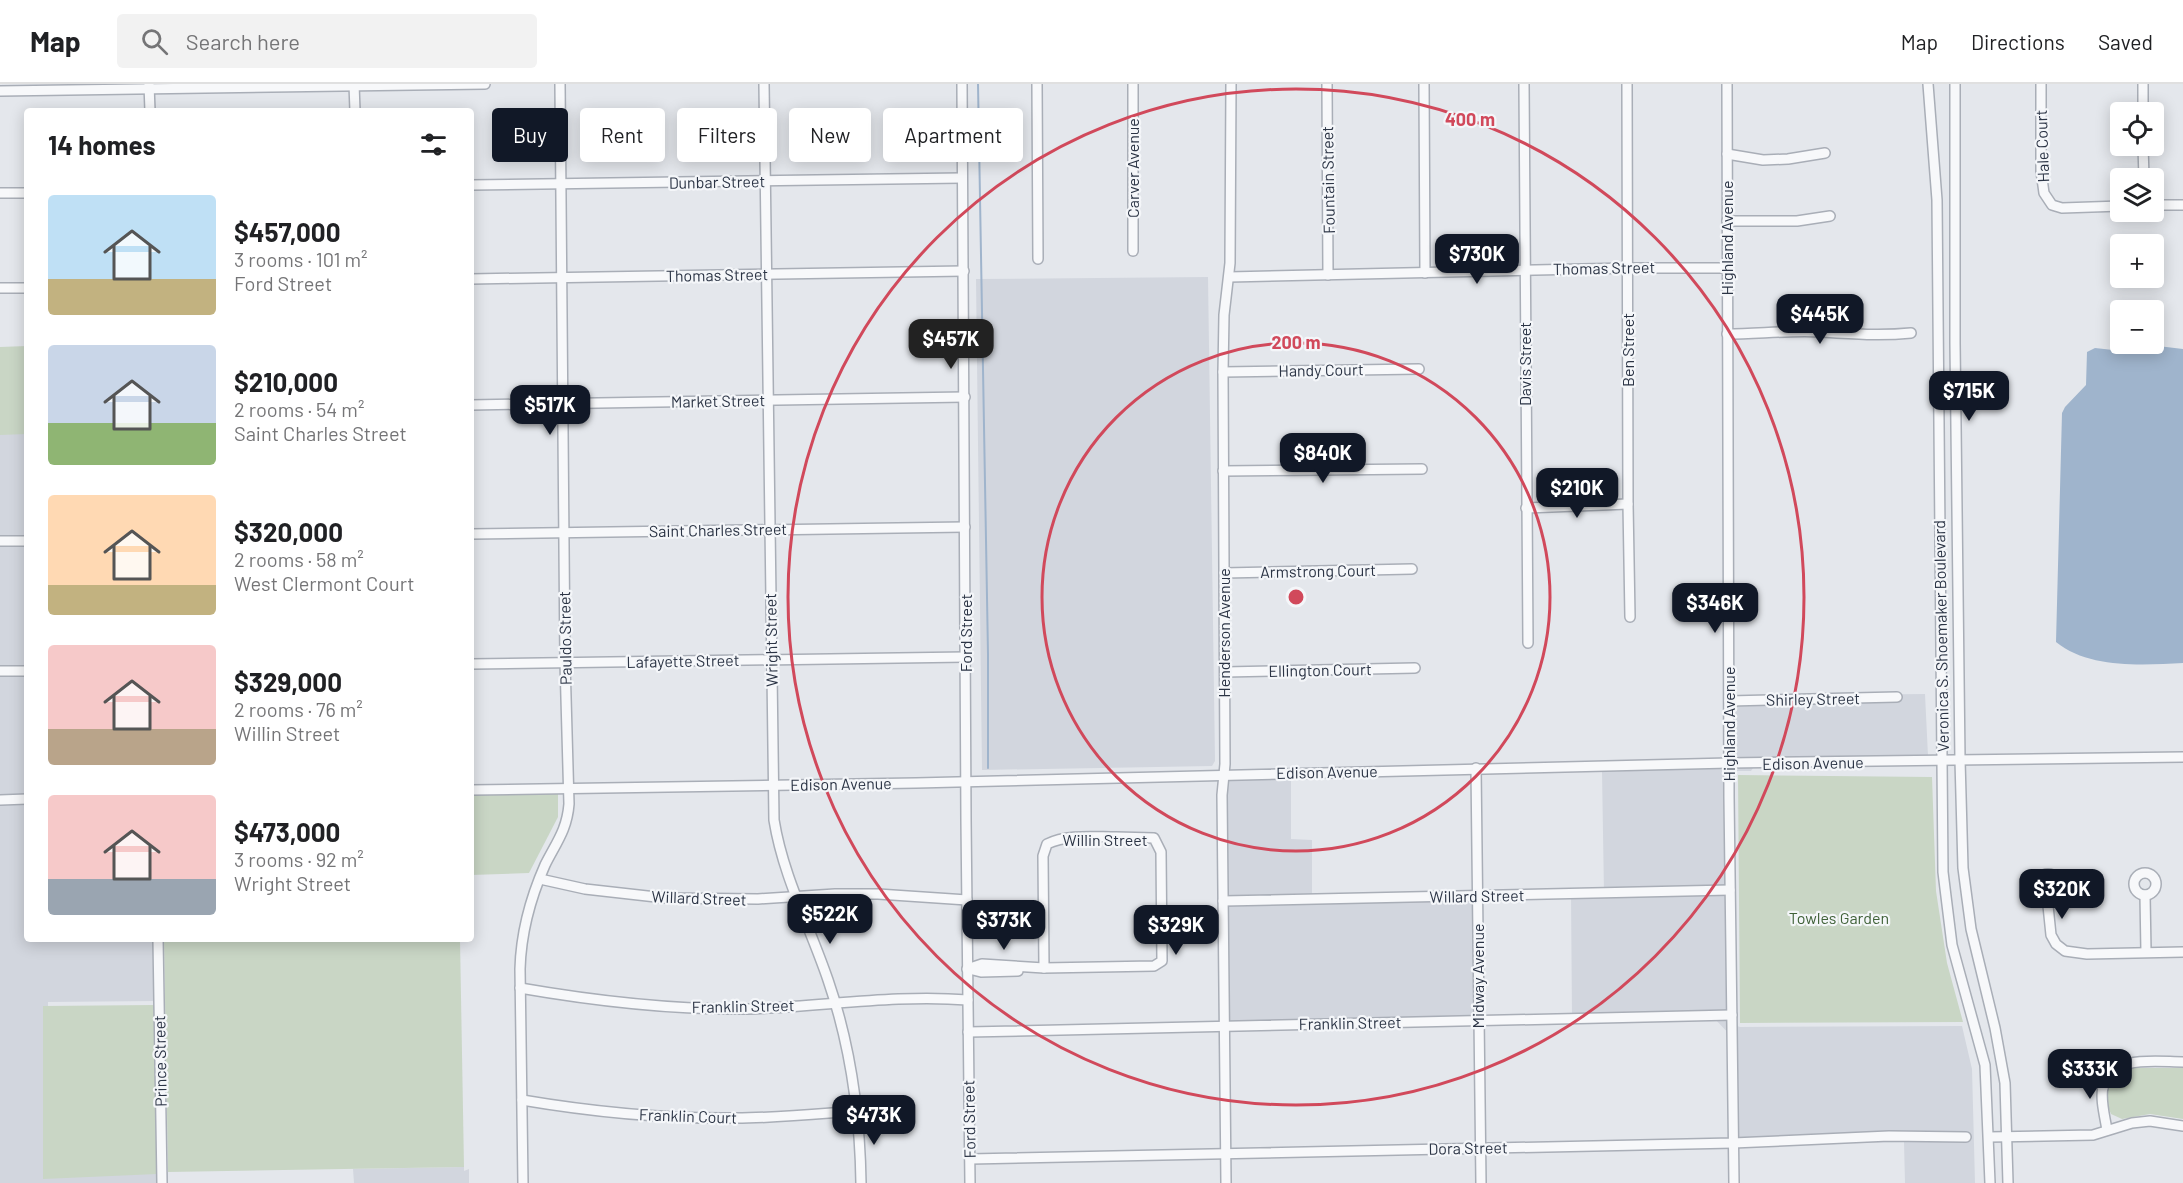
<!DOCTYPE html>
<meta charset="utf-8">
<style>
:root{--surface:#fff;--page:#f2f2f2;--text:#202124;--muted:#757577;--line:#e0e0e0;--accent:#111827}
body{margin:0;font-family:Barlow,sans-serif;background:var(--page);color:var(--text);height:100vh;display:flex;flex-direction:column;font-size:22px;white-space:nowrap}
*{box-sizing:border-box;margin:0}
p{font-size:20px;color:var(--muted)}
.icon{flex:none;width:33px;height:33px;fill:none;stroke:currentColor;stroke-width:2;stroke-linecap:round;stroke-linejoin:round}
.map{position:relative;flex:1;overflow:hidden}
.panel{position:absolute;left:24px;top:24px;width:450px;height:834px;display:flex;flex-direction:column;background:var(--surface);border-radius:6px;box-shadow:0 3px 15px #0003}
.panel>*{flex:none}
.hud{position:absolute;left:492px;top:24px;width:570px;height:54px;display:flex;gap:12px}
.fabs{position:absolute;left:2110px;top:18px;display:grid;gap:12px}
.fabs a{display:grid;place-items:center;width:54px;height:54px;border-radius:6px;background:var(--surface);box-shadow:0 3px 15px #0003;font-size:30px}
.price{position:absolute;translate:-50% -51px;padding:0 14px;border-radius:12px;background:var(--accent);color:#fff;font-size:20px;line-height:39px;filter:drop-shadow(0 2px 3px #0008)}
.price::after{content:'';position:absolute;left:50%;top:36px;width:18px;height:14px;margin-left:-9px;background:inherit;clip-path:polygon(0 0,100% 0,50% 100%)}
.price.current{background:#222;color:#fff}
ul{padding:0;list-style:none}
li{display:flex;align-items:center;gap:18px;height:150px;padding:0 24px}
li span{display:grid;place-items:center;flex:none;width:168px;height:120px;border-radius:6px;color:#555}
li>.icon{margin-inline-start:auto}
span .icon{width:72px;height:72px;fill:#fffc;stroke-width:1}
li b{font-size:26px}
h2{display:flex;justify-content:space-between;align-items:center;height:72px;padding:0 24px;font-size:26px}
.tag{padding:0 21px;border-radius:6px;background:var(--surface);box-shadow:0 3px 15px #0003;font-size:21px;line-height:54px}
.tag.current{background:var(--accent);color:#fff}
header{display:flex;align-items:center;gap:36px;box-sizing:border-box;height:84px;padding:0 30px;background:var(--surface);border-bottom:2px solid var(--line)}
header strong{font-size:28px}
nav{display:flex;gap:33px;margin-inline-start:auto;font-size:21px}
.search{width:420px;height:54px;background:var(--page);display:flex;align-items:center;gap:15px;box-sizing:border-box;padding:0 21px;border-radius:6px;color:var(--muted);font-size:22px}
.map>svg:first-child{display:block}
.built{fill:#d2d6de;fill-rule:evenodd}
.green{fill:#c9d6c5}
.water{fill:#9fb4cc}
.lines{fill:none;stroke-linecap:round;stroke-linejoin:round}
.stream{stroke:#9fb4cc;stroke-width:2}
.minor-casing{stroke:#a9aeb7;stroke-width:12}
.minor{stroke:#f7f8fa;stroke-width:9}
.ring{fill:none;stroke:#d1495b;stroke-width:3}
.labels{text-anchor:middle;stroke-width:4.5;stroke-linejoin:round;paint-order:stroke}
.street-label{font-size:16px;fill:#2b3445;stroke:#f4f6f9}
.park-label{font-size:16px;fill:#3f6138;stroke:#f4f6f9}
.centre{fill:#d1495b;stroke:#f4f6f9;stroke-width:3}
.ring-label{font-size:18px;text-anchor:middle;font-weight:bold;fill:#d1495b;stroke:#f4f6f9;stroke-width:4.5;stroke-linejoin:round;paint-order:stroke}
</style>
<header>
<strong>Map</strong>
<div class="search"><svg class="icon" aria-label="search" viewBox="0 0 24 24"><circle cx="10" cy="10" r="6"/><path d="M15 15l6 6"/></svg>Search here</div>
<nav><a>Map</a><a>Directions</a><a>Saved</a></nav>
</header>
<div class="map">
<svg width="2183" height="1099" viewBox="0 0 2183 1099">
<rect width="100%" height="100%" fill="#e4e7ec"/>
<g class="built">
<path d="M1208,193L1215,677L1212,682L982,686L976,195Z"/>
<path d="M0,263H27V855H160L164,1089L168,1088V1099H0ZM156,917L160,1090H157L43,922H48V918Z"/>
<path d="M1925,610L1928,672L1723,674L1732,664V612Z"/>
<path d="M1729,684H1753L1751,687H1737L1734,691L1737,942L1740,943L1962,942L1972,985L1975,1099H1905L1904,1058L1737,1060L1735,956L1712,932L1572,934L1571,810H1604L1602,687Z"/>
<path d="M1291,694V755L1312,756V817L1481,812L1483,936L1228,941L1227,696Z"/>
<path d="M464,1083V1087L469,1085V1099H354L353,1085Z"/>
</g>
<g class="green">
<path d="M27,262V350L0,351V263Z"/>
<path d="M1738,691L1932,693L1936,807L1947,879L1963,938L1740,939Z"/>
<path d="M558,709V733L529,789L471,791V711Z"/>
<path d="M164,855H460L464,1083L168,1088Z"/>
<path d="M154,921L157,1090L43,1095V922Z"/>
<path d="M2127,984H2183V1035L2150,1030L2122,1035L2111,1030C2103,1012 2108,992 2127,984Z"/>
</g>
<path class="water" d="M2141,260L2183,265V579C2143,581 2089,585 2056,558L2062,329L2065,323L2086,301L2087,268L2095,264L2113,266Z"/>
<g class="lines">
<path class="stream" d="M978,0L988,570V684"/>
<g class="minor-casing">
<g id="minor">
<path d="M149,0L150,27"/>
<path d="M354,0L355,27"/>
<path d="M764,0L774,736C783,792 810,843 828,896C850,960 860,1032 861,1099"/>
<path d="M962,0L966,736L970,1099"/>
<path d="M1037,0L1038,175"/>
<path d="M1133,0V167"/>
<path d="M1327,0L1328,191"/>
<path d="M1424,0L1425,189"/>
<path d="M1524,0L1528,559"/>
<path d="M1627,0L1628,420L1630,533"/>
<path d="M1727,0L1729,713L1734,1099"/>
<path d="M1928,0L1937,116L1943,788L1952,861L1985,981L1990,1099"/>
<path d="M1955,0V259L1960,676L1963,784L1971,845L1995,944L2005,999L2008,1099"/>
<path d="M2041,0V87L2044,109L2052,121L2062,124L2121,122"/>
<path d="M2143,0V28"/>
<path d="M0,7L485,0"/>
<path d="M2143,62L2144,94"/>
<path d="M1727,70L1763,76L1788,75L1825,69"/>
<path d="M471,101L962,94"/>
<path d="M0,109H27"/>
<path d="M2154,121H2183"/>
<path d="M1727,137H1797L1830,132"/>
<path d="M1229,193L1628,184H1727"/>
<path d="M471,195L964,187"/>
<path d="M0,204H27"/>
<path d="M1727,250C1758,250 1791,246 1822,248C1852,250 1881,252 1911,249"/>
<path d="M1223,288L1419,285"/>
<path d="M471,321L965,313"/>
<path d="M1223,387L1422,385"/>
<path d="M1526,424L1628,420"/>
<path d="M471,450L965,443"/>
<path d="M0,457H27"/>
<path d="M1224,489L1412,485"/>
<path d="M471,580L966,573"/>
<path d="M0,587H27"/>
<path d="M1225,588L1415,584"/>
<path d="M1729,617L1897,613"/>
<path d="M1476,684L1481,1099"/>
<path d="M471,706L916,699L1729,679L2183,673"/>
<path d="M0,716L27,715"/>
<path d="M1116,753L1154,754L1161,768L1162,877L1154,882L1044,884L1043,772L1047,760C1067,750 1093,753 1116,753Z"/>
<circle cx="2145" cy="800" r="11"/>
<circle cx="2048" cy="801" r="11"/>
<path d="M540,795L585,805L665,814L758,815L835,810H878L967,816"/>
<path d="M2145,811L2146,868"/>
<path d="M2047,812L2051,851L2056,860L2065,867L2087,870L2183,868"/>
<path d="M1223,817L1730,806"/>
<path d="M158,855L162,1099"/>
<path d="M967,885L982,880L1044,884"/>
<path d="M969,885L981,888L1018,887"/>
<path d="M520,904C595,917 671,926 748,925C822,923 894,910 968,916"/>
<path d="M968,948L1732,931"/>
<path d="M2103,1004L2095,985L2096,977C2109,968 2116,973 2129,980"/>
<path d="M522,1016C593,1028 664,1035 736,1034C776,1034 816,1030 856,1027"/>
<path d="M2107,1046C2105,1033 2100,1015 2103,1003C2111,970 2157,978 2183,978"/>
<path d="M1989,1053L2093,1051L2132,1039L2150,1037L2183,1042"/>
<path d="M970,1075L1733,1059L1889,1052L1966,1053"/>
<path d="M523,1099L520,885C521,848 530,815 545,781C556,759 567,746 569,720L565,578L560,0"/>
<path d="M1226,1099L1222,711L1225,680L1223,288L1224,231L1230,179L1231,0"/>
</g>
</g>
<use href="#minor" class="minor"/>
</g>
<g class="ring">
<circle cx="1296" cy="513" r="254"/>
<circle cx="1296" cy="513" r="508"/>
</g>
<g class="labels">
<g class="street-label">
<text transform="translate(2042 62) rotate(-92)" y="6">Hale Court</text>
<text transform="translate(1133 84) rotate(-90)" y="6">Carver Avenue</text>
<text transform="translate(1328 96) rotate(-91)" y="6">Fountain Street</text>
<text transform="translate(717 98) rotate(-1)" y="6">Dunbar Street</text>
<text transform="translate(1727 154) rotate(-90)" y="6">Highland Avenue</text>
<text transform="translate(1604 184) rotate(-1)" y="6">Thomas Street</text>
<text transform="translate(717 191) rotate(-1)" y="6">Thomas Street</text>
<text transform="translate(1628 266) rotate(-90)" y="6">Ben Street</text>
<text transform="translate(1525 280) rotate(-90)" y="6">Davis Street</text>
<text transform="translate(1321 286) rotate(-1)" y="6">Handy Court</text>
<text transform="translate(718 317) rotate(-1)" y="6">Market Street</text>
<text transform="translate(718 446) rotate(-1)" y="6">Saint Charles Street</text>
<text transform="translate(1318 487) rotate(-1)" y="6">Armstrong Court</text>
<text transform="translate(966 549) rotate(-90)" y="6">Ford Street</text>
<text transform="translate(1224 549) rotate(-90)" y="6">Henderson Avenue</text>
<text transform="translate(1941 552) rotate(-91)" y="6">Veronica S. Shoemaker Boulevard</text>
<text transform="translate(565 554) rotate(-91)" y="6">Pauldo Street</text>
<text transform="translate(771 556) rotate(-91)" y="6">Wright Street</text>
<text transform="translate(683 577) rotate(-1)" y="6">Lafayette Street</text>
<text transform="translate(1320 586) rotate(-1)" y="6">Ellington Court</text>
<text transform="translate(1813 615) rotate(-1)" y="6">Shirley Street</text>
<text transform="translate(1729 640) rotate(-90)" y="6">Highland Avenue</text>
<text transform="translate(1813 679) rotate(-1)" y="6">Edison Avenue</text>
<text transform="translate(1327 688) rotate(-1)" y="6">Edison Avenue</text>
<text transform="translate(841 700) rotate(-1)" y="6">Edison Avenue</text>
<text x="1105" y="762">Willin Street</text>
<text transform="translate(1477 812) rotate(-1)" y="6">Willard Street</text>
<text transform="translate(699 814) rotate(2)" y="6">Willard Street</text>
<text transform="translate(1478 892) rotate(-90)" y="6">Midway Avenue</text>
<text transform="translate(743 922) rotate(-1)" y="6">Franklin Street</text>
<text transform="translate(1350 939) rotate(-1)" y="6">Franklin Street</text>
<text transform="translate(160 977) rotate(-91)" y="6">Prince Street</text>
<text transform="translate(688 1032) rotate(2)" y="6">Franklin Court</text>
<text transform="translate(969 1035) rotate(-91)" y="6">Ford Street</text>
<text transform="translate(1468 1064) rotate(-1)" y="6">Dora Street</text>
</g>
<g class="park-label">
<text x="1839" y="840">Towles Garden</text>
</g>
</g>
<circle cx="1296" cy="513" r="9" class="centre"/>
<g class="ring-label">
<text x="1470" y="42">400 m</text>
<text x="1296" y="265">200 m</text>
</g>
</svg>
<div class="fabs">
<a><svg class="icon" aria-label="locate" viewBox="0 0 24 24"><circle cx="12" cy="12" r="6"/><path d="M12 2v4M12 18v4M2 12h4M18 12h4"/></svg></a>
<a><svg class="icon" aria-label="layers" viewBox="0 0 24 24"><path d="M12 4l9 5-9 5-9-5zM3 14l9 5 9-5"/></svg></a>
<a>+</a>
<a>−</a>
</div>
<b class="price" style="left:1477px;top:201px">$730K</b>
<b class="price" style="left:1820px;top:261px">$445K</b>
<b class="price current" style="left:951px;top:286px">$457K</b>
<b class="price" style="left:1969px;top:338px">$715K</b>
<b class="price" style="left:550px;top:352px">$517K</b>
<b class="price" style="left:1323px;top:400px">$840K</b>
<b class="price" style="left:1577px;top:435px">$210K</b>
<b class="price" style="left:1715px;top:550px">$346K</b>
<b class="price" style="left:2062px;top:836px">$320K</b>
<b class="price" style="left:830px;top:861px">$522K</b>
<b class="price" style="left:1004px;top:867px">$373K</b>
<b class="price" style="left:1176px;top:872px">$329K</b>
<b class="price" style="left:2090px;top:1016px">$333K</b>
<b class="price" style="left:874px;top:1062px">$473K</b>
<div class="hud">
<a class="tag current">Buy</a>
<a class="tag">Rent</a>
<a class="tag">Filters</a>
<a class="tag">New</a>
<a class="tag">Apartment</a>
</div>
<section class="panel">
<h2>14 homes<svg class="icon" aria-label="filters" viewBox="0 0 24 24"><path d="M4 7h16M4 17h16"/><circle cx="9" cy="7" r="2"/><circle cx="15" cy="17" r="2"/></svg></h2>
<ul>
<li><span style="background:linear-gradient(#bfe0f5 70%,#c2b280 0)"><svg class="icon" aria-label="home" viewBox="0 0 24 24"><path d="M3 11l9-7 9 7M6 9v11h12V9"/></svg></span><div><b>$457,000</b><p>3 rooms · 101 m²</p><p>Ford Street</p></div></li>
<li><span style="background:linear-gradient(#c9d6e8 65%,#8fb573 0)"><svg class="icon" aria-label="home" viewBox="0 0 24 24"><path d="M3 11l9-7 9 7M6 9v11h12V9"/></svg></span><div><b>$210,000</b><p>2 rooms · 54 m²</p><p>Saint Charles Street</p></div></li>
<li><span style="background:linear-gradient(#ffd9b3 75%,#c2b280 0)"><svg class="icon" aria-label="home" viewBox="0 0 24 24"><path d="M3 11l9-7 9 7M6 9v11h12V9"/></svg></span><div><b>$320,000</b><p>2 rooms · 58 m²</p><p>West Clermont Court</p></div></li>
<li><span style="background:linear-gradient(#f6c9c9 70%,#b9a48a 0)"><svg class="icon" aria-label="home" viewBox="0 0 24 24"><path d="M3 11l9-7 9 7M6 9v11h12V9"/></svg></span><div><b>$329,000</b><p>2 rooms · 76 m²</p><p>Willin Street</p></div></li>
<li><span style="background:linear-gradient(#f6c9c9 70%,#9aa5b1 0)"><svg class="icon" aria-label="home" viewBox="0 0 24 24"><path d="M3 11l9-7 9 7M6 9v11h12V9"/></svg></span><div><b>$473,000</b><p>3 rooms · 92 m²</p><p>Wright Street</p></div></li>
</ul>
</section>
</div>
